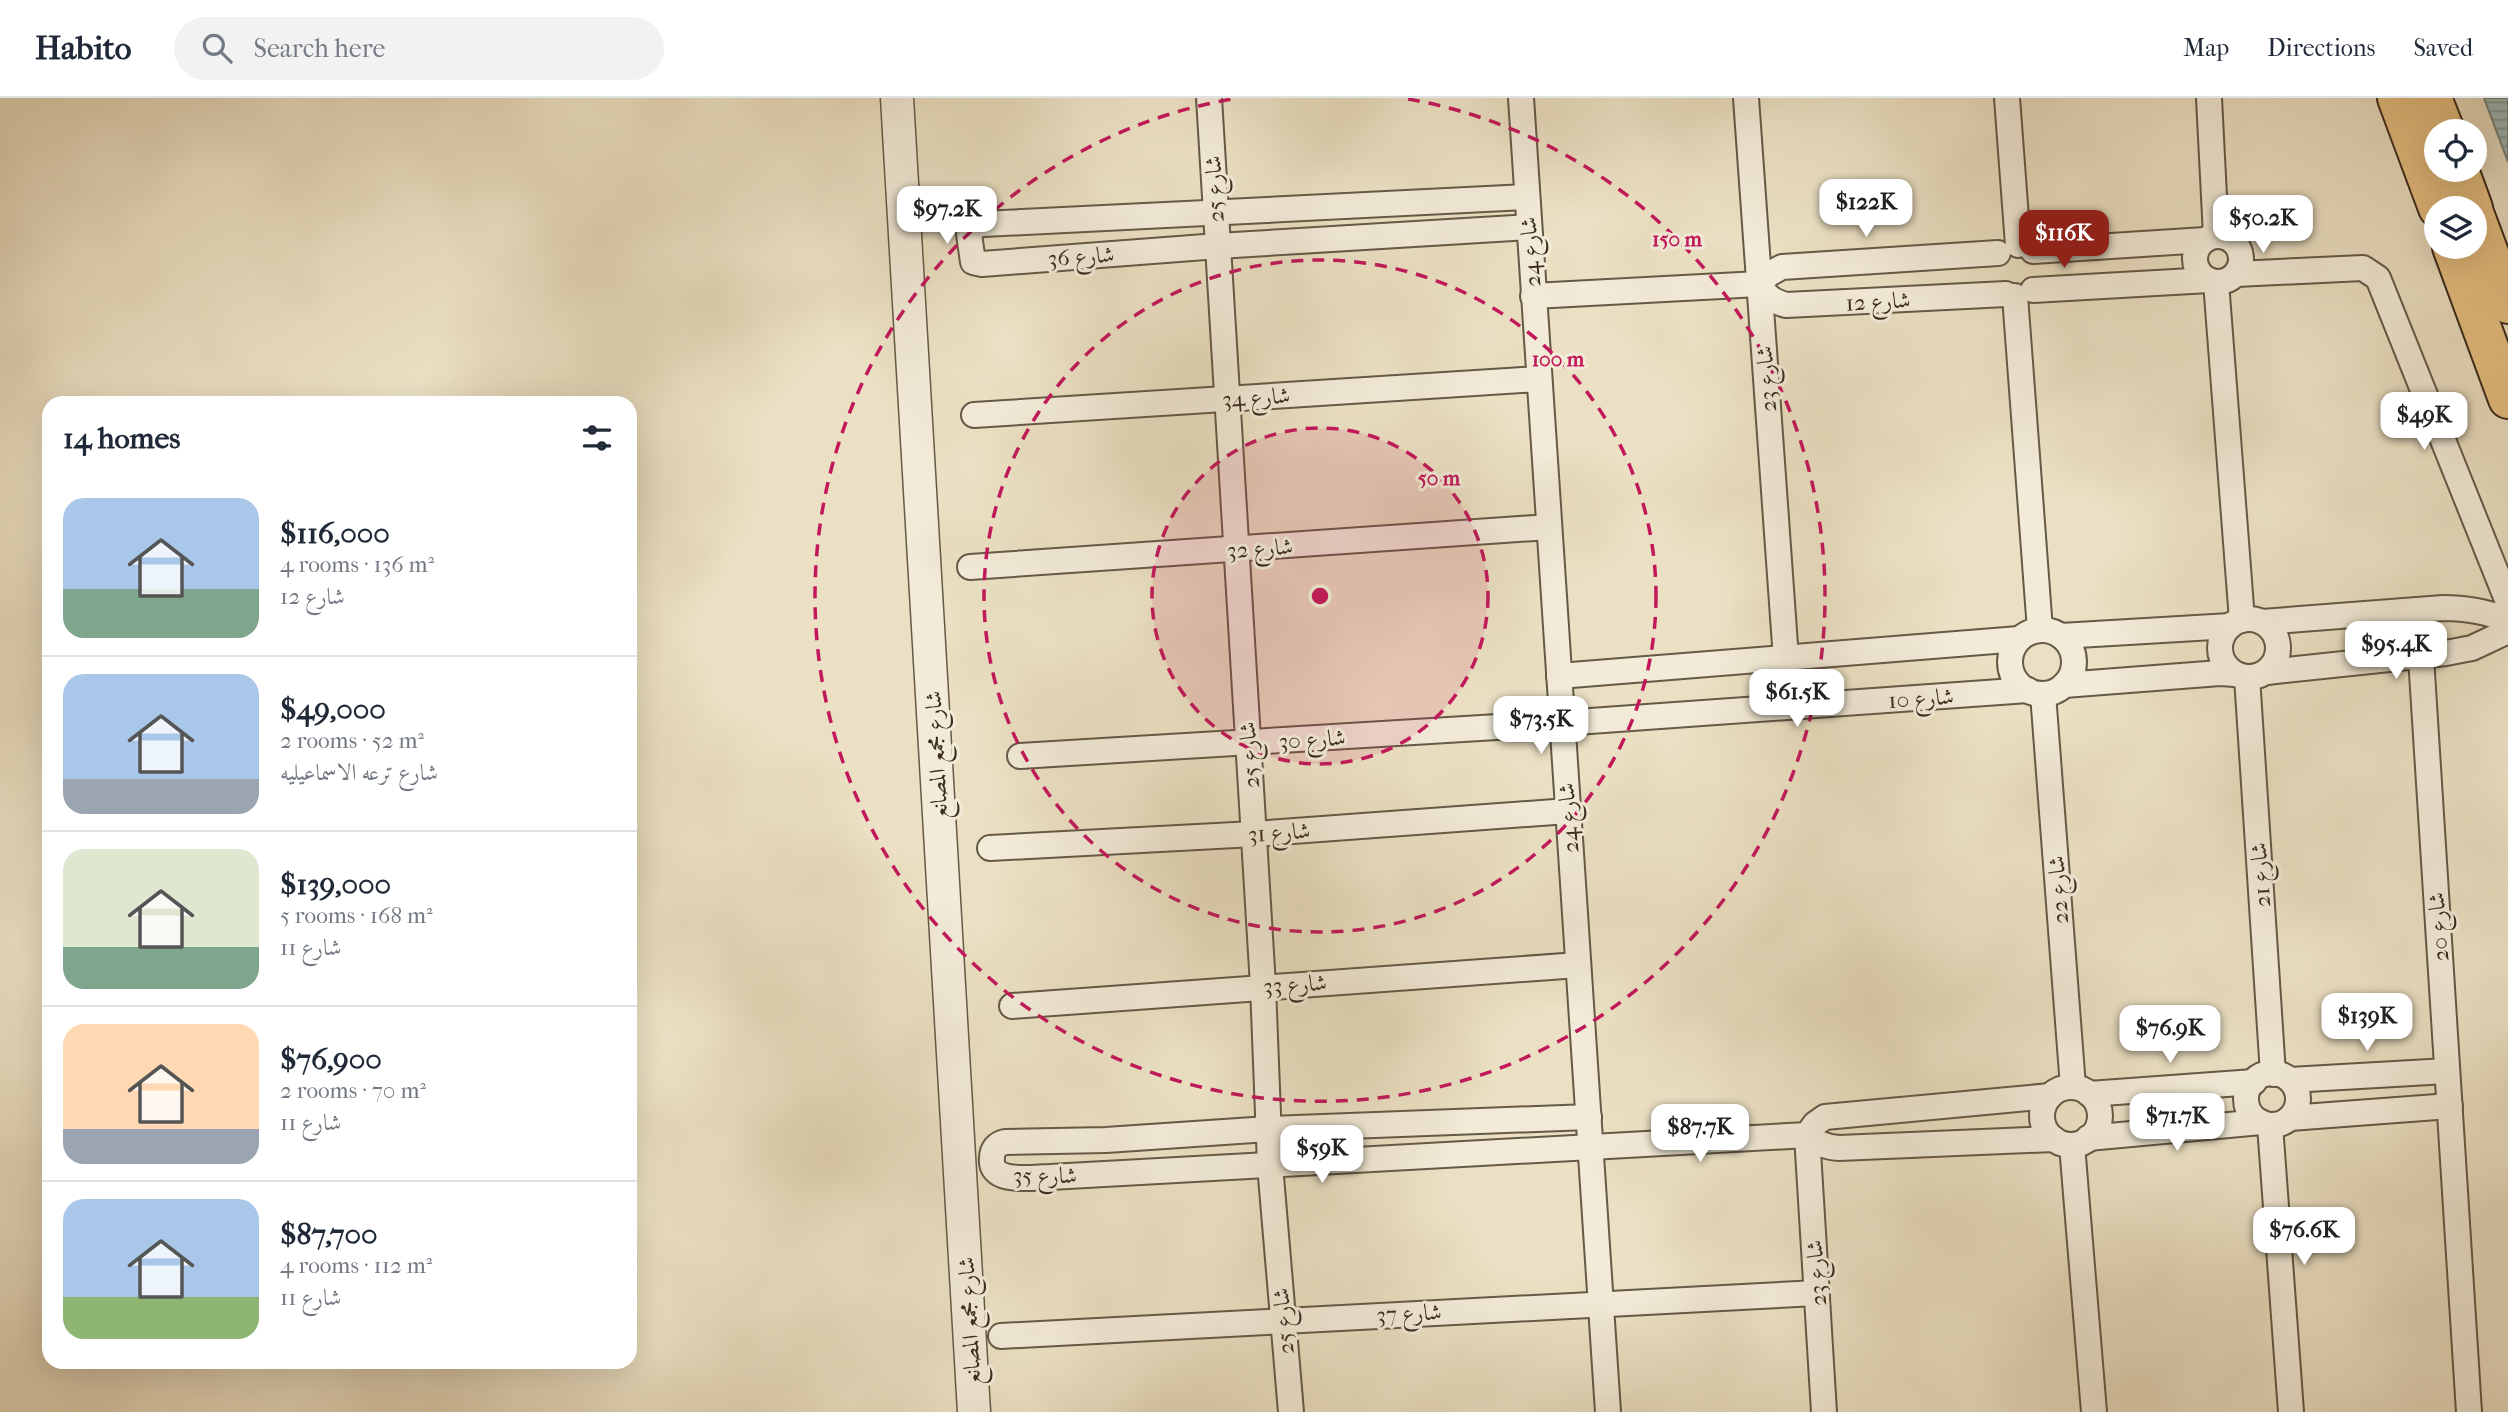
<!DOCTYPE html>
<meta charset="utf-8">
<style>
:root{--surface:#fff;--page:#f2f2f3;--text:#1f2937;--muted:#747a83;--line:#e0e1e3;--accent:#8f2418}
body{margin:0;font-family:"IM FELL French Canon",Amiri,serif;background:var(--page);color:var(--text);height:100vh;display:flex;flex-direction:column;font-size:26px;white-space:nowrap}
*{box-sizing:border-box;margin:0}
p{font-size:23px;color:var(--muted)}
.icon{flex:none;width:38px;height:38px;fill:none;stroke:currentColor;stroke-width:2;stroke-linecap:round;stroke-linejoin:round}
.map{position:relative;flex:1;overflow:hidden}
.details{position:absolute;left:42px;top:298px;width:595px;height:973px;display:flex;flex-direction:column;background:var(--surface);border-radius:21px;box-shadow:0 7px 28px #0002}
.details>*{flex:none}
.tools{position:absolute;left:2424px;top:21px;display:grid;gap:14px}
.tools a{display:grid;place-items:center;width:63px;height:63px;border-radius:50%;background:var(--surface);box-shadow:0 7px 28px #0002;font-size:35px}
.price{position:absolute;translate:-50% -60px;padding:0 16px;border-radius:14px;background:#fff;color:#222;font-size:23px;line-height:46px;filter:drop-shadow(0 2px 4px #0008)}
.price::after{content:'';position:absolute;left:50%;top:42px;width:21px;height:16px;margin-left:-10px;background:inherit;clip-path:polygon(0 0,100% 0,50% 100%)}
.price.on{background:var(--accent);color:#fff}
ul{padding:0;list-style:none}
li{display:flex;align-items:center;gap:21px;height:175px;padding:0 21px}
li+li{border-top:2px solid var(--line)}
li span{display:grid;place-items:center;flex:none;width:196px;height:140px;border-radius:21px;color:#555}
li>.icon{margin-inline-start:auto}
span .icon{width:84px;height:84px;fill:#fffc;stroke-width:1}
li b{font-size:30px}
h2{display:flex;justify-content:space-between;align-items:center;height:84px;padding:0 21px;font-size:30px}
header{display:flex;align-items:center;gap:42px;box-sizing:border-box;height:98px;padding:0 35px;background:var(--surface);border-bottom:2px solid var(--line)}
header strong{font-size:33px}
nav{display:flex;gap:38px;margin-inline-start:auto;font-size:24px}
.search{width:490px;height:63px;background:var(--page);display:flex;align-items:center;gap:18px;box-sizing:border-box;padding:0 24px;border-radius:38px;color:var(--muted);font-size:26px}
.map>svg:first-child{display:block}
.water{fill:url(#water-rules);stroke:#74827c;stroke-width:2}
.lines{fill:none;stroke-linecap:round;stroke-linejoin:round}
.minor-casing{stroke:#665946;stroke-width:28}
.tertiary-casing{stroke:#665946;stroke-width:35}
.primary-casing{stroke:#3a2c1d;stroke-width:42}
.minor{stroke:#f2ebd8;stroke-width:24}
.tertiary{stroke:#f2ebd8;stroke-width:32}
.primary{stroke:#e6c082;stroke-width:38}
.ring{fill:none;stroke:#c2185b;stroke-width:3.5;stroke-dasharray:12 9}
.labels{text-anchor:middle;stroke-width:6;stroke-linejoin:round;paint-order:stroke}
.street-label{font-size:23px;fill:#3a2c1d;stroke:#f2ebd8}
.centre{fill:#c2185b;stroke:#f2ebd8;stroke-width:3.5}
.ring-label{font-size:21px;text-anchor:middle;font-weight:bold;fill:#c2185b;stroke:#f2ebd8;stroke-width:6;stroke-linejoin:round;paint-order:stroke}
</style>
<header>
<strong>Habito</strong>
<div class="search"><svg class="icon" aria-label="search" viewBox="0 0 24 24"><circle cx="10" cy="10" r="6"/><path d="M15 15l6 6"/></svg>Search here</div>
<nav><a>Map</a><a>Directions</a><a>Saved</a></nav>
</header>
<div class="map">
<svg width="2508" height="1314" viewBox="0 0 2508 1314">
<defs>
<pattern id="water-rules" width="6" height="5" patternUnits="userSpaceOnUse" patternTransform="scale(1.75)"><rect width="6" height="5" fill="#9bbbbc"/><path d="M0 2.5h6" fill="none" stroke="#7f9898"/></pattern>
</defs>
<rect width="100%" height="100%" fill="#ebe0c3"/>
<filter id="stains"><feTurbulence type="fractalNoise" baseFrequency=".00286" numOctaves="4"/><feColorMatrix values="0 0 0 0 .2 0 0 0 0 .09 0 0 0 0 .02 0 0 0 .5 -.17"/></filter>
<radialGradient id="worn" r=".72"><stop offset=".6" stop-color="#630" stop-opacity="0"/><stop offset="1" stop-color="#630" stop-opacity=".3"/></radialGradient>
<path class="water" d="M2484,0H2508V64Z"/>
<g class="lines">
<g class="minor-casing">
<g id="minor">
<path d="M1209,0L1263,888L1270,1067L1291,1314"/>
<path d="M1521,0L1608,1314"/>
<path d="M1746,0L1786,561"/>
<path d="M2007,0L2018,147"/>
<path d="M2209,0L2216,138"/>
<path d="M1527,99L983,126L976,127L969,136L973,164L982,166L1218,148L1529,129"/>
<circle cx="2218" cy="161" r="23"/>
<path d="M2033,153L2205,142"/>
<path d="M2236,176L2363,170L2378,180L2508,504"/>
<path d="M2216,184L2242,522"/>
<path d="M1759,186C1766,198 1772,203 1786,207L2006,196"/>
<path d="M2033,192L2209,182"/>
<path d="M1533,198L1759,186L1769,176L1782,169L1998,155"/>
<path d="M2015,198L2040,532"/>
<path d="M974,317L1539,281"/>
<path d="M970,469L1549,429"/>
<path d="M2418,512L2469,1314"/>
<circle cx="2249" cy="550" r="29"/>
<path d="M2262,524L2443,510C2467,510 2487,513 2508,523"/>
<circle cx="2042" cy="564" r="32"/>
<path d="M2061,538L2230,528"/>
<path d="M2267,574L2446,555L2472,550L2508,533"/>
<path d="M1559,578L2019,541"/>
<path d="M2247,579L2273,976"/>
<path d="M2064,587L2220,575L2235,576"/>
<path d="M2043,596L2073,989"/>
<path d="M1020,658L1562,625L2028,592"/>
<path d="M990,750L1254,736L1568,713"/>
<path d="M1012,908L1578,867"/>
<circle cx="2272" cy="1001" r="26"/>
<path d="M2290,982L2447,973"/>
<circle cx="2071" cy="1018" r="29"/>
<path d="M2089,996L2254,984"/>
<path d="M1589,1019L1268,1031L1106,1042L1005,1044C997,1046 992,1051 992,1060C989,1087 1033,1079 1050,1079L1807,1037C1817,1045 1825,1049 1839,1050L2054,1041"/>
<path d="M2290,1020L2450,1008"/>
<path d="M2270,1027L2291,1314"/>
<path d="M1807,1037L1824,1314"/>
<path d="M1807,1037L1815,1026L1825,1019L2050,998"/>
<path d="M2088,1040L2261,1024"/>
<path d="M2072,1047L2094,1314"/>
<path d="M1001,1238L1817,1195"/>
</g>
</g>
<g class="tertiary-casing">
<path id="tertiary" d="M897,0L974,1314"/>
</g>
<g class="primary-casing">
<g id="primary">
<path d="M2397,0L2438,110"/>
<path d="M2432,0L2445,33"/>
<path d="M2459,72L2473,110"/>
<path d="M2474,115L2508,206"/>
<path d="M2452,149L2508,301"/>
</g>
</g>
<use href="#minor" class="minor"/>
<use href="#tertiary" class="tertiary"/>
<use href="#primary" class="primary"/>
</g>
<circle cx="1320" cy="498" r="168" fill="#c2185b" fill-opacity=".12"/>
<g class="ring">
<circle cx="1320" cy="498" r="168"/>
<circle cx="1320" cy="498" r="336"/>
<path d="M1408 1A505 505 0 1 1 1232 1"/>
</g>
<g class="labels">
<g class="street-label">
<text transform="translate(1214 91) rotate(-93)" y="8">شارع 25</text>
<text transform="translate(1530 154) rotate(-94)" y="8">شارع 24</text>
<text transform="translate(1081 158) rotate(-4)" y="8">شارع 36</text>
<text transform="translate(1878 203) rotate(-3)" y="8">شارع 12</text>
<text transform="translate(1766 281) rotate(-94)" y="8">شارع 23</text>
<text transform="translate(1256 299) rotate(-4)" y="8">شارع 34</text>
<text transform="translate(1260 450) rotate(-4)" y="8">شارع 32</text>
<text transform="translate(1921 600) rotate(-4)" y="8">شارع 10</text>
<text transform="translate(1312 641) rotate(-4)" y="8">شارع 30</text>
<text transform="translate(936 657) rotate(-93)" y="8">شارع مجمع المصانع</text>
<text transform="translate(1249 657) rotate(-94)" y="8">شارع 25</text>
<text transform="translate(1568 720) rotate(-94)" y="8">شارع 24</text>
<text transform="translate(1279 734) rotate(-4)" y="8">شارع 31</text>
<text transform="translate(2260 777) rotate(-94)" y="8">شارع 21</text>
<text transform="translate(2058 792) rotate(-94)" y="8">شارع 22</text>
<text transform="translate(2438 829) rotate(-94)" y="8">شارع 20</text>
<text transform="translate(1295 886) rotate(-4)" y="8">شارع 33</text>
<text x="1045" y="1085">شارع 35</text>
<text transform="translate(1816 1175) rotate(-94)" y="8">شارع 23</text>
<text transform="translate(1409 1215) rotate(-3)" y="8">شارع 37</text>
<text transform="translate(969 1223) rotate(-93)" y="8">شارع مجمع المصانع</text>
<text transform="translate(1283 1223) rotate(-95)" y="8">شارع 25</text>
</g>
</g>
<circle cx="1320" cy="498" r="10" class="centre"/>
<g class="ring-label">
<text x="1677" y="148">150 m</text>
<text x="1558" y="268">100 m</text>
<text x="1439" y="387">50 m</text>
</g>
<rect width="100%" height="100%" filter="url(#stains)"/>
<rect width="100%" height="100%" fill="url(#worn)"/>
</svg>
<div class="tools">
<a><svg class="icon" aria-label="locate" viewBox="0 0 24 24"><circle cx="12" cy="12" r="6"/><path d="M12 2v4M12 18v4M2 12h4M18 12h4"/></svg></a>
<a><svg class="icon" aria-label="layers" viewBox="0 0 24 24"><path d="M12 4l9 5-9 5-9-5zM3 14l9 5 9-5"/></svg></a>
</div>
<b class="price" style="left:1866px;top:141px">$122K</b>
<b class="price" style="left:947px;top:148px">$97.2K</b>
<b class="price" style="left:2263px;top:157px">$50.2K</b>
<b class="price on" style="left:2064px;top:172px">$116K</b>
<b class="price" style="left:2424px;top:354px">$49K</b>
<b class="price" style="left:2396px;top:583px">$95.4K</b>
<b class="price" style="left:1797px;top:631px">$61.5K</b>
<b class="price" style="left:1541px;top:658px">$73.5K</b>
<b class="price" style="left:2367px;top:955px">$139K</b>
<b class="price" style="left:2170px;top:967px">$76.9K</b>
<b class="price" style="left:2177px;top:1055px">$71.7K</b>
<b class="price" style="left:1700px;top:1066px">$87.7K</b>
<b class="price" style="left:1322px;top:1087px">$59K</b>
<b class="price" style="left:2304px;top:1169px">$76.6K</b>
<section class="details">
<h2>14 homes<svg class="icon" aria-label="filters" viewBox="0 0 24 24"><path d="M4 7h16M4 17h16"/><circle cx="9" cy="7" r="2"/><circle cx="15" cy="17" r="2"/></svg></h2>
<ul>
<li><span style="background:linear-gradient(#a9c7e8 65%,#7fa58c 0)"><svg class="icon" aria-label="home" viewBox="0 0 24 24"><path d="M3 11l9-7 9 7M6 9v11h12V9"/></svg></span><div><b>$116,000</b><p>4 rooms · 136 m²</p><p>شارع 12</p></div></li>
<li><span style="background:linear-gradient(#a9c7e8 75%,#9aa5b1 0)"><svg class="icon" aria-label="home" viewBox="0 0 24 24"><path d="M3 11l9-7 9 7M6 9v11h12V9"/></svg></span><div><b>$49,000</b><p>2 rooms · 52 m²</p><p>شارع ترعه الاسماعيليه</p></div></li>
<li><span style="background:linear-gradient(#dfe7d0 70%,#7fa58c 0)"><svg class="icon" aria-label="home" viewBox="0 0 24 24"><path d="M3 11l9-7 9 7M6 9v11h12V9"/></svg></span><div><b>$139,000</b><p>5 rooms · 168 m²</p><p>شارع 11</p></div></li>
<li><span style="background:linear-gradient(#ffd9b3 75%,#9aa5b1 0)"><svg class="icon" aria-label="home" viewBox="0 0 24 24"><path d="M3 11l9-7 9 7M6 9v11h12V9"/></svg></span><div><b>$76,900</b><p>2 rooms · 70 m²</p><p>شارع 11</p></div></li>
<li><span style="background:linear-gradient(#a9c7e8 70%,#8fb573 0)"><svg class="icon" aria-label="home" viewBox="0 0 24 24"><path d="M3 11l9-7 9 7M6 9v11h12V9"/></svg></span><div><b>$87,700</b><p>4 rooms · 112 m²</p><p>شارع 11</p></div></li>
</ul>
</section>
</div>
